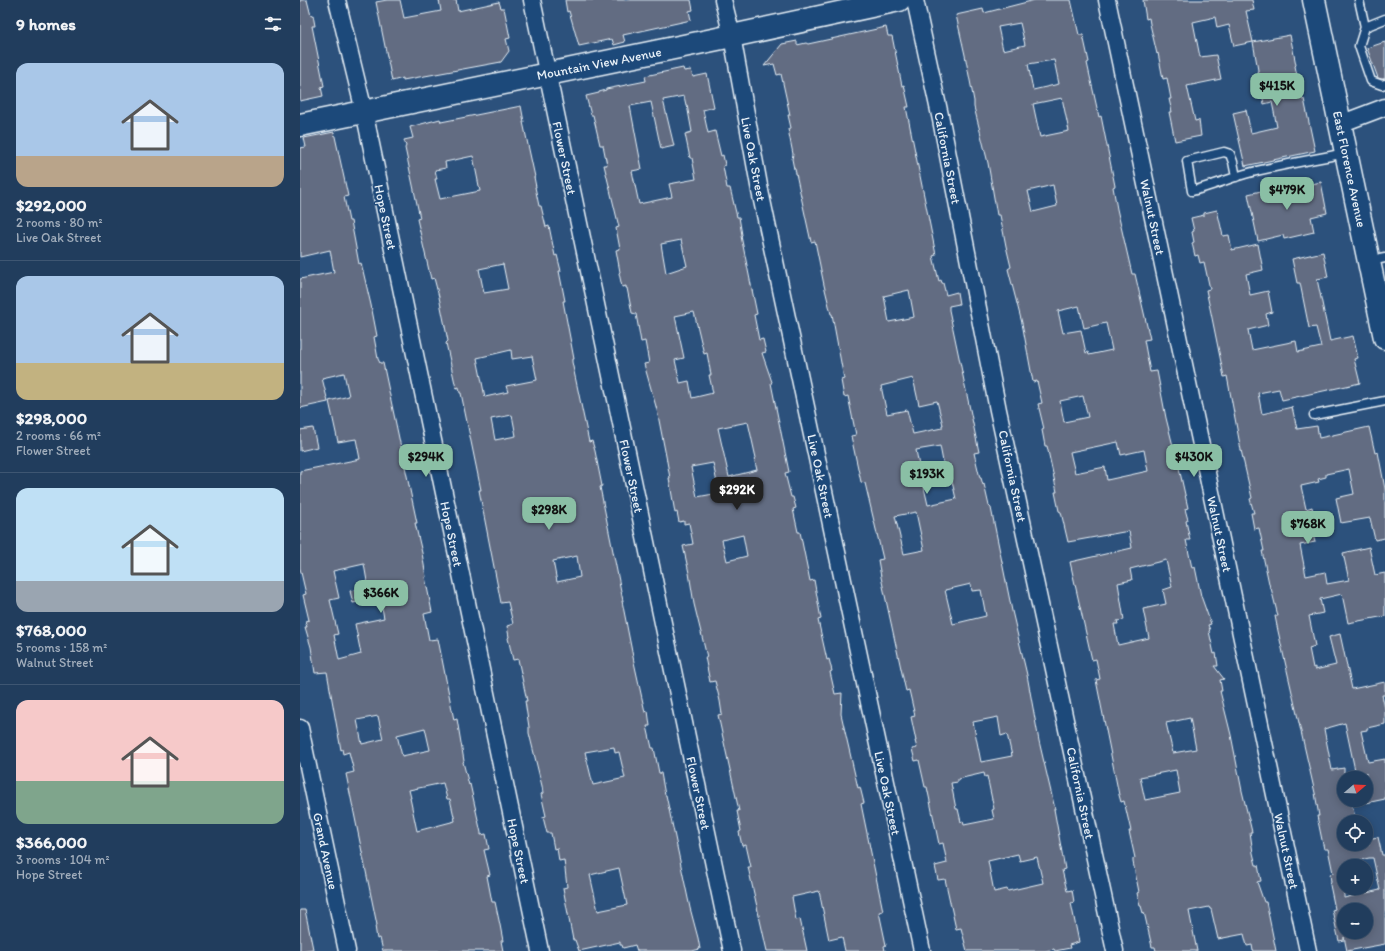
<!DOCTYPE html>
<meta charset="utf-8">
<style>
:root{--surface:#213d5d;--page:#2d4866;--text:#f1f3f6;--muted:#a2aebc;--line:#3e5672;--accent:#8abfa5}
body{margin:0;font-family:Itim,sans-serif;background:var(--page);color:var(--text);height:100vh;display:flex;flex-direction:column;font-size:15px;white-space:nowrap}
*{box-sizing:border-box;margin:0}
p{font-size:13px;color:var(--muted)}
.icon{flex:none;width:22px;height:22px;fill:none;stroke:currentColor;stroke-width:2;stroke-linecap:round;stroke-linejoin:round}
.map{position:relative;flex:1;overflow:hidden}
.panel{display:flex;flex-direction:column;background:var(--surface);width:300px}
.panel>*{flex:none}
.needle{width:26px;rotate:71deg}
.tools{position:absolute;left:1037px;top:771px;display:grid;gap:8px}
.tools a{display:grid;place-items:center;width:36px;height:36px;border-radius:50%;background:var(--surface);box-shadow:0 2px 10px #0003,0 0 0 1px var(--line);font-size:20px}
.price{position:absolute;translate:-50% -34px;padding:0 9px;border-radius:8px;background:var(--accent);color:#111;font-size:13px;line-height:26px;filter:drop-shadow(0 1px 2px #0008)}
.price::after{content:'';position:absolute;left:50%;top:24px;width:12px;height:9px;margin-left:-6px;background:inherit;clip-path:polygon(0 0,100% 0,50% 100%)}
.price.current{background:#222;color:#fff}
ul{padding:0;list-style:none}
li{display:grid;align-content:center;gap:8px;height:212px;padding:0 16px}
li+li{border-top:1px solid var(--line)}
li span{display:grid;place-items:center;height:124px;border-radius:12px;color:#555}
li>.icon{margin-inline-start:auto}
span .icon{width:72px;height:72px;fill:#fffc;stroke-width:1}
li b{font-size:17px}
h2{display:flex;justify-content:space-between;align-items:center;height:48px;padding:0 16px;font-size:17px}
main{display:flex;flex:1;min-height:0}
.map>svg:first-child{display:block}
.building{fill:#626c82;stroke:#e8f1f8;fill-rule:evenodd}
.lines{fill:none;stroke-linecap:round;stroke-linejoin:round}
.lane-casing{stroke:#e8f1f8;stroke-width:11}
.street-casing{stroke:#e8f1f8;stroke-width:19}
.secondary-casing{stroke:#e8f1f8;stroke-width:25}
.primary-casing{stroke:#e8f1f8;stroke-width:25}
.lane{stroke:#1f4a7a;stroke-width:8}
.street{stroke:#1f4a7a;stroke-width:16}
.secondary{stroke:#1f4a7a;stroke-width:22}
.primary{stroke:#1f4a7a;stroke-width:22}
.labels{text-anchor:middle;stroke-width:3;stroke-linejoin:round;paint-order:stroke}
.street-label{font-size:13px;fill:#e8f1f8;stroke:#1f4a7a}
</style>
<main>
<section class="panel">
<h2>9 homes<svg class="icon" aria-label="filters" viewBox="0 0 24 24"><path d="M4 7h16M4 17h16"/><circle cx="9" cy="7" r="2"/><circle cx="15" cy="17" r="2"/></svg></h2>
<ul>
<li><span style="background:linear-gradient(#a9c7e8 75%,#b9a48a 0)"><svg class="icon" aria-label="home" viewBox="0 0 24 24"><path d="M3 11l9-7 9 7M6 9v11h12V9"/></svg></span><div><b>$292,000</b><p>2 rooms · 80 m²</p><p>Live Oak Street</p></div></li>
<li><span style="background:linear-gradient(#a9c7e8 70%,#c2b280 0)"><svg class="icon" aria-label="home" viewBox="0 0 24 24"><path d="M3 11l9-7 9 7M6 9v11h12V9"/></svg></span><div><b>$298,000</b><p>2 rooms · 66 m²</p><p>Flower Street</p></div></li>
<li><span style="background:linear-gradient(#bfe0f5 75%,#9aa5b1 0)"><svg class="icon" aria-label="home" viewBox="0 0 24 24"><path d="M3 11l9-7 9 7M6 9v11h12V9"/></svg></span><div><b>$768,000</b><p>5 rooms · 158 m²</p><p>Walnut Street</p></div></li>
<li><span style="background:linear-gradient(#f6c9c9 65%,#7fa58c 0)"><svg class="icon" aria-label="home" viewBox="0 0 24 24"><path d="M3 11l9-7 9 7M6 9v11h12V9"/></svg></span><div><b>$366,000</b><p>3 rooms · 104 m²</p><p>Hope Street</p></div></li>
</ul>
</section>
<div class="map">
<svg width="1085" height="951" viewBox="0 0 1085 951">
<rect width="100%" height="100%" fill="#2c517c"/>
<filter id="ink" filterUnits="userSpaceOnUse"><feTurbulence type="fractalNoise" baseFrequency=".025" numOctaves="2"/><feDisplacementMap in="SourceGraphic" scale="8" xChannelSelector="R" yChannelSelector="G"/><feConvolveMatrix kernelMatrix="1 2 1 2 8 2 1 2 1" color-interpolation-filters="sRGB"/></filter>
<g filter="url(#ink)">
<g class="building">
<path d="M0,0H7L11,16L13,15L15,26H12L24,86L21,87L23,96L0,101Z"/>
<path d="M87,0H100L104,18L141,11L139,0H156L158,11L199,2L201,8H204L210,38L206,39L209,51L201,62L103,80V78L92,81L76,2Z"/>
<path d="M265,0H391L393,10L389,11L391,20L323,35L325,42L314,45L312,39L279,46L269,11L267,12Z"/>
<path d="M735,0H771L779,35H783L789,62L787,63L799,117L801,116L815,186L813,187L817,209L832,274H835L850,339L844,340L850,372L857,371L866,418L874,450H875L888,508L885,509L888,520L886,521L890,540H886L892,568L895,567L901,596L911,624L908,625L910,630L909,631L914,654L916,653L918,666H914L924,679L920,680L922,691H920L931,735L942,791L952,832H950L953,853L956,865H958L961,881L957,882L964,902H966L976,951H953L952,945L947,946L944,934L918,939L911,909H910L909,907L889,911L897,951H856L855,947H852L844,912L843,913L841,906H840L837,893L839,892L833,862V859L835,858L829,831H831L824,801L821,802L819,795L796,680L800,679L796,659L792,660L770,562L832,548L829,531L768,542L761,512L759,511L755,492H757L747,446H745L742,430L744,429L738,404L742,403L737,381L733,382L722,323L708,269L711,267L706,246L700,215H697L688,163L674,107V101L665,55L656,15L683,9L684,13ZM720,23L725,45L703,50L698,27ZM754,60L759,84L733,90L728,64ZM762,98L769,131L740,137L733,104ZM753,185L757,206L733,212L728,191ZM779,306L784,328L806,323L812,350L789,355L788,352L786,353L781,330L763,333L758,311ZM783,396L788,417L764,422L760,401ZM818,442L821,455L844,450L848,471L807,480L805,467L775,473L770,452ZM866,560L872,587L863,590L866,604L843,609L849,638L818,645L814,624H818L817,621L824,620L818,583L832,580L830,569ZM890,718L896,749L873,753L866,723ZM876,770L880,793L845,800L840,777Z"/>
<path d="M843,0H952L954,10L946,11L953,42L934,46L929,25L917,28L915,17L893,22L900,57L916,55L921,79L887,86L895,121L899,120L901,136L875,141L869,112H872L869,99H871L867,78L863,79L858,53L857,54L850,24L849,18L846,19Z"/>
<path d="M586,27L588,36H592L602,86L604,85L609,107H606L636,255L633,256L639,281L641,280L642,283H643L646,295L657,292L659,304L649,306V310L679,452L674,453L680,478H681L683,485L684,484L689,506L691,508L712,611L727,675L739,741L755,809H754L756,820L765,869L762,870L767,891L772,890L774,902L771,903L779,942L769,945L770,948L755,951L754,949L745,951H667L661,928L656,929L645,879L638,880L635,866L647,863L643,843L639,844L627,787H625L619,760L615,761L612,749L617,748L615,741H616L611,717L615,716L609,690L606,691L605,687L581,577L578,560L583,559L578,538L565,483L561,482L551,436L556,435L548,396L544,397L541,380L544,379L532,314H531L524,285L515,241L511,242L495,169H494L492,159L493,154L488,129L491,128L488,115H490L481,74L477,75L474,64L464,66L482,44L497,41V45L506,43L508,44ZM609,290L614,317L589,322L584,296ZM613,378L619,405L637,401L643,425H642V428L613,434L607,410L587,414L581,386ZM640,446L644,467L620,471L616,450ZM651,477L656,499L628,505L623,483ZM616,512L624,550L604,554L595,516ZM671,584L672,591L681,590L686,616L653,624L645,590ZM698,717L701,736L707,734L712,756L681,762L673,722ZM684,773L685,777L687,776L694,809L692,810L694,819L664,825L663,821L661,822L658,809H656L651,783L658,782V779ZM718,854L720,861L737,857L743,883L708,891L707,889L694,892L688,861Z"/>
<path d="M990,35L996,65L995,66L1002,100L1004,99L1015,151L945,166L933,113L946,110L951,133L977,127L972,102L964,104L953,42Z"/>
<path d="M1085,42V79H1082L1078,78L1067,48Z"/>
<path d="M383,68L384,71L391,70L393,77L407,74L414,107L403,110L408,133L415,131L421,156L423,155L425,165L423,166L427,188H430L437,217H439L442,235L441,236L457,314L454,315L459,340L463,339L466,352L462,353L472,382L471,383L489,472L485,473L491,497H493L496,508L493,509L498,532H500L510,581L514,580L521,619L518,620L527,660L529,659L532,671L530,672L535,694L542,693L541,714L558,788L560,787L564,803L561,804L583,911L579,912L586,945L584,946L585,951H545L542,937L529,940L519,891L492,897L496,920L500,919L507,951H467L448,867H451L446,845L442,846L439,832L441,831L437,811H439L418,715L422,714L420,701L415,681L410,682L405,657H407L394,604L389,573L383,546L393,544L389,523L384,524V521L379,522L377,512L375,513L369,478H370L366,456L357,410L344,364L349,363L345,341L341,342L336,314L332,313L327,288H326V286L322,287L319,273L320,272L316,250L320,249L316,228L319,227L304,165H307L303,145H300L293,115H291L286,96L299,93V92L306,90V89L346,81L345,76ZM384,96L386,105H387L392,132L385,134L390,158H392L396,179L369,184L372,197L339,204L332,171L342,169L330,106L351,102L361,149L374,146L363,100ZM381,240L387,266L366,273L361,244ZM394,312L404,354L407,353L411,375H409L413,393L392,398L389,381L380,383L375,360L384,358L375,316ZM448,422L456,458H454L457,470L429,477L418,428ZM413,463L419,493L397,497L391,467ZM443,535L447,556L427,561L422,540Z"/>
<path d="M221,106L224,122H223L235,177H234L236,187H235L239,206H241L246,227L249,226L255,256L257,255L261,271H259L265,301H263L274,359H272V362L289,442L292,441L295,451L302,486L300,487L323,601H322L334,662L345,712L348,711L350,726H347L352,748H354L359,773H361L365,795H366L390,908L398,938L400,949L392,951H337L335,945L323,948L322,945H320V942L279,951L275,940H273L263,888L267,887L264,860L259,861L257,848L254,849L251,833H247L243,817L246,816L241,794L243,793L242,786L229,733V727L225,701H227L218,659L213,660L208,638L209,637L207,626L213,624L208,602L201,603L179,490H181L161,393H160L159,387L156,388L146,343L148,341L139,297L134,278L131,279L117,219L120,218L105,148L106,146L104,140L113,138L110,127L140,119L141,122ZM173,156L180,191L140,199L135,179H137L135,170L146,168L145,162ZM203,264L208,289L184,293L179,269ZM211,350L212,359L232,356L237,380L206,386L208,392L185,397L177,358ZM212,415L216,436L195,440L191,419ZM277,556L280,577L257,582L253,561ZM314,747L315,753L319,752L325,778L293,785L285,752ZM319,868L327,905L298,911L290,875Z"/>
<path d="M34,132L48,196L44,197L49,221H51L59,264L61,263L63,271L71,305L77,336L74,337L78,359L80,363H83L117,523H115L122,553L126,577H125L132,612L124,614L129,640L138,639L154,720L157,719L164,761L163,762L169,785L170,784L181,833V835L186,834L189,849L184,850L190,875L187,876L192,902H195L200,925L203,941H201L203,951H83L80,938L77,939L75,926L77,925L46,774L54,772L49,752L43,754L42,749L41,750L27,672L15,673L11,647L5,627H7L5,621L9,620L3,595L6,594L0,568V471L60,459L56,439L38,442L29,401L49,396L44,373L22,378L28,402L0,408V279L34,272L30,250L0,257V148L6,147L4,138ZM64,564L68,587L50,591L53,603L80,597L84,618L55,624L61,654L39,660L34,635L38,634L30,600L39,598L33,571ZM78,716L83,739L62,744L57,720ZM125,728L130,750L102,756L97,735ZM143,783L147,799H150L155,821L117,831L110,798H111L109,790Z"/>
<path d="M1021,182L1027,213L1011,217L1014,232L984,239L983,235L958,241L948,194L983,186L984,190Z"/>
<path d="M917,210L923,236L929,235L932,250L958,244L963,270L946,274L950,295L968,291L972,312L966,314L968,325L948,330L952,350L996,341L998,352L1021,347L1016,327L1009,328L1000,283H997L992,259L1023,252L1028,277L1017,279L1030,341L1053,336L1058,358L1054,359L1060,383L982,400L979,389L958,393L962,414L992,407L997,429L1017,426L1019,438L1069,427L1075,453L1078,452L1085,489V538L1075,540L1070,518L1041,523L1036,498L1054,494L1049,469L1026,474V477L1018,479L1019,482L1001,486L1006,509L1012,507L1017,530L1012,531L1015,542L1000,545L1006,576L1025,572L1027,584L1049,580L1043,553L1069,547L1075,575L1085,573V616L1048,623L1042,594L1020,599L1023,613L1009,616L1015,646L1009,648L1013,668L1015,667V670L1036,665L1029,637L1040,634L1052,689L1085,682V695H1082L1085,709V724L1067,728V730L1061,731L1068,762L1085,759V799L1066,803V773L1056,775L1045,723L1024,729L1032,770L1044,768V800H1051L1056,822H1044V844H1069L1067,839L1078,837L1082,855H1085V944L1047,951L1044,937V940L1039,941L1032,910L1035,909L1030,885L1031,882L1030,874L1033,873L1028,849H1024L1022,840L1017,816H1019L1015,793L978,631L975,616H978L971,588H970L962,551H964L959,528L954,529L951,513H954L950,499L952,498L941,450L927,376L924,377L911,313L906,290L910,289L904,262L900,263L898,255L895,256L892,243L894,242L892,232L894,231L891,218L904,215V213ZM1069,858H1073L1080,890L1044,898V864ZM1044,910H1066V932H1044Z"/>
<path d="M13,428L17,447L0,451V430Z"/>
<path d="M0,910H5L13,949L0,951Z"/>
</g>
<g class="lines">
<g class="lane-casing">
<g id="lane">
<path d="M1059,0L1065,27L1059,46L1071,81L1082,85L1085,84"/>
<path d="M1065,27L1085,19"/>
<path d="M936,177L933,162L930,154L924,152L887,161L892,191C911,186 928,179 945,174C978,165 1012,160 1045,153"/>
<path d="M1070,261L1085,258"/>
<path d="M1014,415L1085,401"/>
</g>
</g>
<g class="street-casing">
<g id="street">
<path d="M37,0L64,111L240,951"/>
<path d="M232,0L432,951"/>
<path d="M423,0L432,36L460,191L622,951"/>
<path d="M615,0L641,120L698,410L815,951"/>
<path d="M807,0L1008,951"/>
<path d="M1040,124L1085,107"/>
<path d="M0,728L47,951"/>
</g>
</g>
<g class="secondary-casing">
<path id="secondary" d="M0,125L432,36L599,0"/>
</g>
<g class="primary-casing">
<path id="primary" d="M1014,0L1085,338"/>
</g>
<use href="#lane" class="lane"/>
<use href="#street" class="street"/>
<use href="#secondary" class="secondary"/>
<use href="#primary" class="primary"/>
</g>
</g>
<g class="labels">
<g class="street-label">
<text transform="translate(299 63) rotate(-11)" y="5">Mountain View Avenue</text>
<text transform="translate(265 158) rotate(78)" y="5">Flower Street</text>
<text transform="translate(648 158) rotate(79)" y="5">California Street</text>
<text transform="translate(454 159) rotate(79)" y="5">Live Oak Street</text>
<text transform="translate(1050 169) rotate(78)" y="5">East Florence Avenue</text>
<text transform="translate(86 217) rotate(78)" y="5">Hope Street</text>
<text transform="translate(853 217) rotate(78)" y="5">Walnut Street</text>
<text transform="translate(332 476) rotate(78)" y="5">Flower Street</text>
<text transform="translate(521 476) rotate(78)" y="5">Live Oak Street</text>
<text transform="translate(713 476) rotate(78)" y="5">California Street</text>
<text transform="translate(152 534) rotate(78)" y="5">Hope Street</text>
<text transform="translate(920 534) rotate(78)" y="5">Walnut Street</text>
<text transform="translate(399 793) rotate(78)" y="5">Flower Street</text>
<text transform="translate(588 793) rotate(78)" y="5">Live Oak Street</text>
<text transform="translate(781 793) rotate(78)" y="5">California Street</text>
<text transform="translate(26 851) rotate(78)" y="5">Grand Avenue</text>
<text transform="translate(219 851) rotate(78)" y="5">Hope Street</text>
<text transform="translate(987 851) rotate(78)" y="5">Walnut Street</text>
</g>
</g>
</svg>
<div class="tools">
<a><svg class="needle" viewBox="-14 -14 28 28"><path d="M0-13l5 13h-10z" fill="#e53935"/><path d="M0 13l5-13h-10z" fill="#a2aebc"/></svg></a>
<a><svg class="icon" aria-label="locate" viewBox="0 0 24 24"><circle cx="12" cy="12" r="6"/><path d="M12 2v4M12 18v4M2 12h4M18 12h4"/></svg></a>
<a>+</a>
<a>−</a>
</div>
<b class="price" style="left:977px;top:107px">$415K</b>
<b class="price" style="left:987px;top:211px">$479K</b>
<b class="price" style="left:126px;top:478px">$294K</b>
<b class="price" style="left:894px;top:478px">$430K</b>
<b class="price" style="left:627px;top:495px">$193K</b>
<b class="price current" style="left:437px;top:511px">$292K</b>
<b class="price" style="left:249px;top:531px">$298K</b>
<b class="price" style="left:1008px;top:545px">$768K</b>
<b class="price" style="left:81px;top:614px">$366K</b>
</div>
</main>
